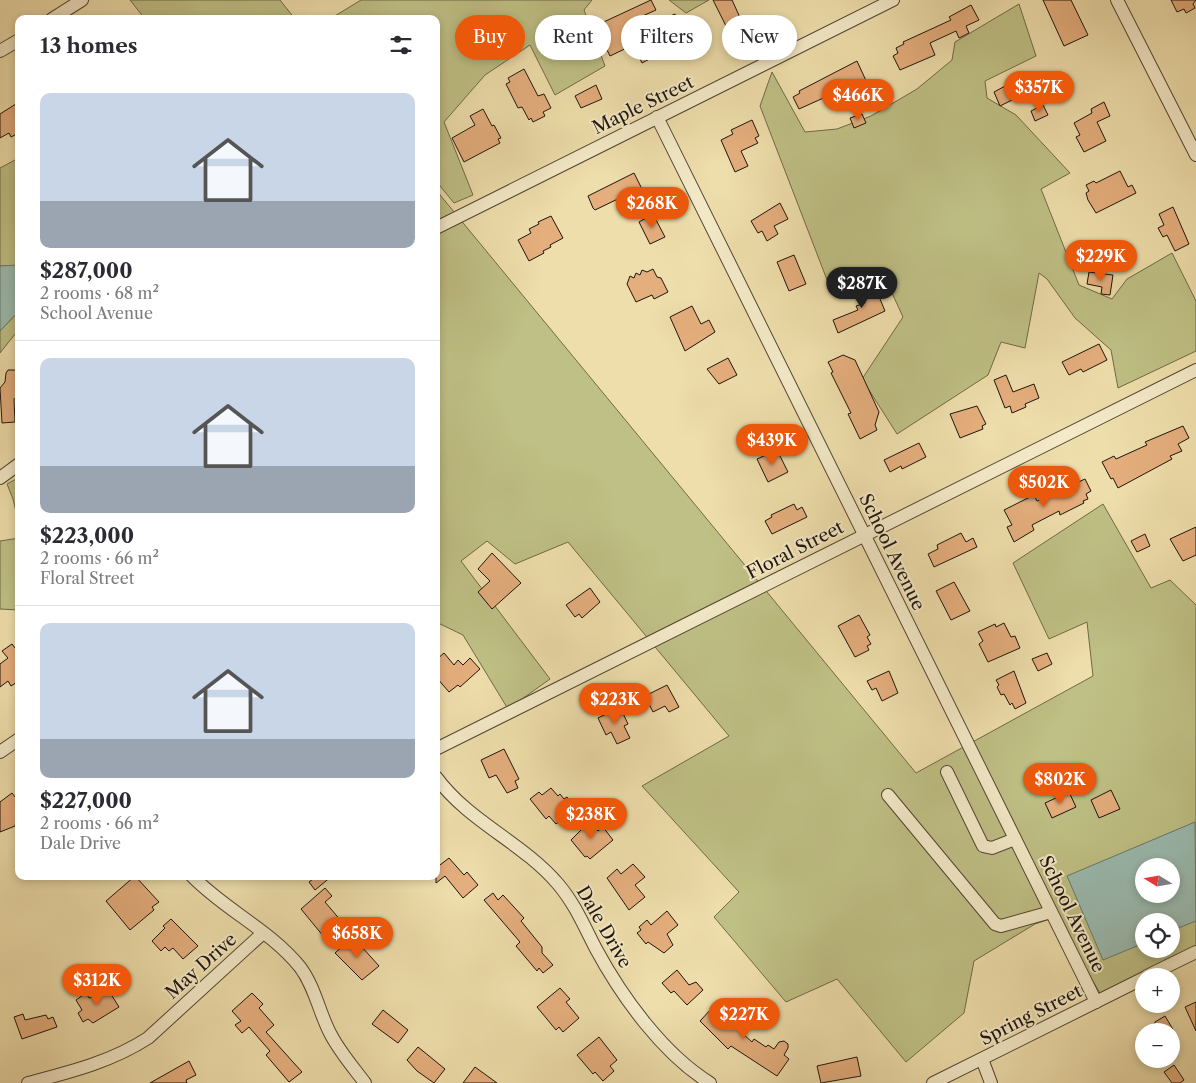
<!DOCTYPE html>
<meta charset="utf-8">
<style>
:root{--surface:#fff;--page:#f7f7f7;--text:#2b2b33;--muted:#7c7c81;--line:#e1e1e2;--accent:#ea580c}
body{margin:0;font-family:"Libre Caslon Text",serif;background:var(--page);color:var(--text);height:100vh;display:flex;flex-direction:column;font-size:19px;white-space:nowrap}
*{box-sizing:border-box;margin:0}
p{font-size:16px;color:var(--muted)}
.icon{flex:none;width:28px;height:28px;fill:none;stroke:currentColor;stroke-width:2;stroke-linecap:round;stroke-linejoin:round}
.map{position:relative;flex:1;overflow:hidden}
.panel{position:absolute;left:15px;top:15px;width:425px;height:865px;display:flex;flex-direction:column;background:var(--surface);border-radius:10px;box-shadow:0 2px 8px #0003}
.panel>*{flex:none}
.banner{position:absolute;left:455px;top:15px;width:475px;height:45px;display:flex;gap:10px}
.needle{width:32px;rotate:281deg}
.buttons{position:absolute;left:1135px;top:858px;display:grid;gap:10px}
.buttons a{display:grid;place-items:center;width:45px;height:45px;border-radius:50%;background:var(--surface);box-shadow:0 2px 8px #0003;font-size:25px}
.price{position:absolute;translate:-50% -42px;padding:0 11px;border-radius:18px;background:var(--accent);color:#fff;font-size:16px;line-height:32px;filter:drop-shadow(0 1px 2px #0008)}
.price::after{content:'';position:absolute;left:50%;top:30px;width:15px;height:11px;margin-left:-8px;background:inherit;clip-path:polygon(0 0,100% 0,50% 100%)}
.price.current{background:#222;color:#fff}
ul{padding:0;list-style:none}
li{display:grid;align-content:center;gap:10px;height:265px;padding:0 25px}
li+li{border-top:1px solid var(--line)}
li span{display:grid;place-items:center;height:155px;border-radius:10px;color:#555}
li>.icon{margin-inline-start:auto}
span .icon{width:90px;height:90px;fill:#fffc;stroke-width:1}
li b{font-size:21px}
h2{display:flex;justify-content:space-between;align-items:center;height:60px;padding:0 25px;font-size:21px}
.pill{padding:0 18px;border-radius:22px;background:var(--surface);box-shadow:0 2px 8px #0003;font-size:18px;line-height:45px}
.pill.current{background:var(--accent);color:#fff}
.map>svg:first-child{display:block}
.green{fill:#bfc085;stroke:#6e6a48;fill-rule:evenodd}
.water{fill:#9bbbb0;stroke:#69786e;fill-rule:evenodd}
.building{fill:#e5ae7d;stroke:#1e140c}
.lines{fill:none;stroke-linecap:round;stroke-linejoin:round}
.minor-casing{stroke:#524634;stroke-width:14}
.minor{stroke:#f4eac8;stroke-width:12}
.labels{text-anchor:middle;stroke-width:4;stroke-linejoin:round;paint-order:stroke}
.street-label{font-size:18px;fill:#1e140c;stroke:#f4eac8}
</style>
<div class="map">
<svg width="1196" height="1083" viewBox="0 0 1196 1083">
<rect width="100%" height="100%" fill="#eedeab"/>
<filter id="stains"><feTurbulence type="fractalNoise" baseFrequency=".004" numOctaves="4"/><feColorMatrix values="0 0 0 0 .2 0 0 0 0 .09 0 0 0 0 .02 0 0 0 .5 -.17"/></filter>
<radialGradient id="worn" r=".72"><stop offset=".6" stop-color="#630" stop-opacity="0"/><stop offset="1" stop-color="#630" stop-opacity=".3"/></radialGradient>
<g class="green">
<path d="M130,0H280L295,19H145Z"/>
<path d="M361,0H592L584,10L605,66L555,95L530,45L485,75L444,122L473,195L454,203L436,181V19H330Z"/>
<path d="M669,0H709L686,13Z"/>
<path d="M1019,4L1036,56L985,81L987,98L1016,115L1070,173L1041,189L1079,285L1112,299L1127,279L1172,253L1196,301V351L1118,388L1111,350L1075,318L1047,279L1039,273L1025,348L1001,342L988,375L897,434L862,379L903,317L881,269L829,285L760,106L772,72L805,132L837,129L871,116L917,89L952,60L955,42Z"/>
<path d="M15,160H19V267L0,266V168Z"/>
<path d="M436,190L916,773L1093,676L1087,622L1049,639L1013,563L1103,504L1151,588L1170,580L1196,605V947L1101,995L1056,917L1035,924L974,961L964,1013L906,1062L837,979L786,1002L714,917L739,892L642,786L729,736L568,542L515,564L487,541L461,561L550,679L508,709L463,635L436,622ZM1144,866H1171V894H1144ZM1144,921H1171V949H1144Z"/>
<path d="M19,311V329L0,353V331Z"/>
<path d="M16,479L19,483V524L13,499L7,484Z"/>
<path d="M19,538V610L0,609V541Z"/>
</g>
<g class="water">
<path d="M18,265L19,311L0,331V266Z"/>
<path d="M1195,822L1196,921L1171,931V921H1144V943L1103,960L1067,876ZM1144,866H1171V894H1144Z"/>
</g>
<g class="building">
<path d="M651,0L656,10L636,19L655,56L642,63L633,45L610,56L595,26Z"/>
<path d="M713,0H732L748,35L734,42Z"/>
<path d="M1043,0H1071L1088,35L1064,46Z"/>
<path d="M1171,0H1196L1193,4L1195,8L1186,13L1184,9L1177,12Z"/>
<path d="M971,5L979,20L966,26L969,33L959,38L956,31L930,43L935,55L900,70L893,56L898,53L896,48L904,44L903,42L951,20L949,17Z"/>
<path d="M675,14L683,33L677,36L680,43L669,48L661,30L664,28L661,20Z"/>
<path d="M857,61L868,85L853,93L851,105L843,101L839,91L799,109L793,97L800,93L799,91Z"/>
<path d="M524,69L538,96L544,94L551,108L543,112L545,116L533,122L531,118L529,120L522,107L518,108L506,84L510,82L508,78Z"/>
<path d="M596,85L602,99L581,108L575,96Z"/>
<path d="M1007,85L1014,99L1000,106L994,92Z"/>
<path d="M19,102V133L11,137L9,133L0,138V114Z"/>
<path d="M1104,102L1110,116L1097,122L1106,141L1084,152L1076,137L1080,135L1074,123L1092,113L1091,109Z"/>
<path d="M1043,105L1048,115L1035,121L1031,111Z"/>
<path d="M483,109L492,126L494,125L501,138L498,139L500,143L464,162L452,138L475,125L470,116Z"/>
<path d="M862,114L866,123L854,128L850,118Z"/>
<path d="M752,120L759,136L755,138L758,143L741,151L748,166L735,172L721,140L733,134L731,130Z"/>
<path d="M1120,171L1128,187L1132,185L1136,193L1096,213L1088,200L1086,193L1089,191L1086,185L1094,181L1096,183Z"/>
<path d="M634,173L643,191L626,200L624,196L595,210L593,208L588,196Z"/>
<path d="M780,203L788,219L774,226L778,234L767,241L762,231L758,233L751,221Z"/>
<path d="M1173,207L1189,244L1175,251L1167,235L1163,237L1158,228L1164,225L1159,214Z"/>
<path d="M653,214L665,237L650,244L639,222Z"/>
<path d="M551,216L563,238L550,245L551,247L543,251L544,253L529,261L518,240L531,233L529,229L539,224L538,222Z"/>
<path d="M1088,245L1099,247L1097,259L1086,257Z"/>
<path d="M794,255L806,284L789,291L777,262Z"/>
<path d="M653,269L657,277L661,278L668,292L654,299L652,295L636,302L627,284L630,276L634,278L636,273L640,275L642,270L647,272Z"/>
<path d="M1089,272L1113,275L1110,295L1101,294L1102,287L1087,284Z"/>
<path d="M873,282L885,311L838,333L833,320L858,310L856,306L865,303L861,286Z"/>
<path d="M692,306L701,324L709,320L715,332L685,351L670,317Z"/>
<path d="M1099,344L1107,360L1083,372L1081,369L1069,375L1062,362Z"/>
<path d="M843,355L855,360L879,412L875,425L877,430L860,439L848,414L851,413L831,373L833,372L828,362Z"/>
<path d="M728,358L737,375L719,384L707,369Z"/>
<path d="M8,370H19V395L14,399L15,422L2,423L0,388L5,382L6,373Z"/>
<path d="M1006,375L1013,392L1034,384L1039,398L1025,404L1026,407L1012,413L1010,406L1005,408L994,380Z"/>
<path d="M977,406L986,424L982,426L983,429L960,438L950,414Z"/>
<path d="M1183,426L1189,438L1178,444L1182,451L1170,456L1172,459L1118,488L1113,478L1111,479L1102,462L1114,456L1116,459L1147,445L1145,442Z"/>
<path d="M919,443L926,457L902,469L901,466L890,472L884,460Z"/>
<path d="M777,450L788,472L768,482L757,459Z"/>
<path d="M1085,479L1091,491L1086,494L1088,499L1083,501L1084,503L1060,515L1059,511L1032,525L1034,530L1014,542L1007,527L1012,525L1004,510L1034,495L1037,501Z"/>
<path d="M794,504L797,510L802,507L807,517L772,534L765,521L772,517L771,515Z"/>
<path d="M1196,527V555L1183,561L1170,539Z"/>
<path d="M961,533L966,542L973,538L977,547L934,567L928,554L938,549L937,545Z"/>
<path d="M1145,534L1150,546L1137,552L1131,541Z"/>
<path d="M492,553L521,583L492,609L478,592L490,581L478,569Z"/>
<path d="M954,582L970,611L951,620L936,591Z"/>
<path d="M590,588L600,602L582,618L579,614L575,617L566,605Z"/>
<path d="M859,615L870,635L867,637L871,644L867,646L869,650L855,657L838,626Z"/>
<path d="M1004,623L1011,637L1015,636L1020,648L988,662L979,644L983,641L978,632L995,624L996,627Z"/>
<path d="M12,644L19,653V681L11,686L8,681L0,687V664L8,658L2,651Z"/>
<path d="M444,653L454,665L458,660L463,665L470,658L480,669L460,687L458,685L449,692L436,677V660Z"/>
<path d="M1047,653L1052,664L1038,671L1032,659Z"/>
<path d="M889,671L898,693L882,701L876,688L872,690L867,681Z"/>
<path d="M1014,671L1026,703L1015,709L1012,703L1010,705L1004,694L1001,695L997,687L999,685L996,680Z"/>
<path d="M667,685L679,707L669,712L665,706L653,712L645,696Z"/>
<path d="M620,707L628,724L624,726L630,738L617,744L611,732L606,735L598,718Z"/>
<path d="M504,749L519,779L515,781L518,788L507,793L496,775L489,778L481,760Z"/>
<path d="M551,788L558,796L560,794L564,799L567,797L576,808L556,824L549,816L546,819L530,799L539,792L542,795Z"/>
<path d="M1111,790L1120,809L1099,818L1091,800Z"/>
<path d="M1069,792L1076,807L1052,818L1045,803Z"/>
<path d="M12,793L19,802L15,826L0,832V802Z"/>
<path d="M590,821L598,831L603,827L613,840L590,859L587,856L585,857L571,840Z"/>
<path d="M449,858L464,875L467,872L478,885L463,898L445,876L436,883V868Z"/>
<path d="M633,864L645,877L635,885L645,897L629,910L607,878L617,869L621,874Z"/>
<path d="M135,876L159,902L152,907L154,910L130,930L106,901Z"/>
<path d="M317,876H332L315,890L309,882Z"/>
<path d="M325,888L332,896L325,902L342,922L324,937L301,909Z"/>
<path d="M493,893L498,900L503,895L524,918L521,921L542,947V953L553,965L543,973L539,968L537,971L516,946L520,942L484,900Z"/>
<path d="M667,911L678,925L667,934L673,945L664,953L648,942L646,944L637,933L641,930L639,927L647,920L651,925Z"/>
<path d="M171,919L198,946L183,959L173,948L169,951L165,947L161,951L152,941L165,928L163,926Z"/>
<path d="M353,937L379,966L362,980L335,953Z"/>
<path d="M677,970L689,985L696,982L703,990L687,1005L674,991L671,993L662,983Z"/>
<path d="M107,988L119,1007L93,1023L88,1019L83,1022L78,1013L82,1010L76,1000L86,993L89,998L94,997Z"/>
<path d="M560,988L570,999L566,1002L579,1018L563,1032L559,1027L556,1030L537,1007Z"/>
<path d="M252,993L263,1004L259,1008L274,1025L266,1032L302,1072L289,1082L266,1055L270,1051L249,1027L242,1033L235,1025L241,1021L232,1011Z"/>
<path d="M1196,1002V1031L1185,1007Z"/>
<path d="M723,1005L728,1010L733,1005L741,1012L731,1023L752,1042L754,1039L766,1047L768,1045L774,1049L779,1042L784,1041L788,1044V1048L784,1055L789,1059L777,1076L731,1046L728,1049L700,1021L713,1007L718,1011Z"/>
<path d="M383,1010L408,1030L398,1043L372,1024Z"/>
<path d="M23,1014L25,1020L46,1015L48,1019L53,1017L57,1027L22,1039L14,1017Z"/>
<path d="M1165,1016L1174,1031H1141L1155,1023V1022Z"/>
<path d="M599,1037L617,1060L610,1066L614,1071L603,1081L595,1072L593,1074L577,1055Z"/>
<path d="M418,1047L445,1069L434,1083L417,1071L407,1060Z"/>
<path d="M857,1057L861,1076L821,1083L817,1066Z"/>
<path d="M189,1061L196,1075L186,1080L187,1083H150Z"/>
<path d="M1174,1065L1184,1080L1180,1083H1172L1164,1072Z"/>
<path d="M475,1067L497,1083H463Z"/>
</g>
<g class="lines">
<g class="minor-casing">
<g id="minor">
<path d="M1117,0L1196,155"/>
<path d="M52,19L82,0"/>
<path d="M0,51L19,40"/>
<path d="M657,117L1096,1002"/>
<path d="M436,228L893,0"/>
<path d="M0,478L19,464"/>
<path d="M436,749L1196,370"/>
<path d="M0,752L19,739"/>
<path d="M947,772L983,846L992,848L1015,839"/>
<path d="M436,777C469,822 522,842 558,884C575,904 584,926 596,949C622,997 663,1054 710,1083"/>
<path d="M888,795L995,924L1001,926L1051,912"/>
<path d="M192,876C225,910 270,930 300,967C315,987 319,1012 330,1033C339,1051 353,1067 365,1083"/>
<path d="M1147,976L1196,952"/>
<path d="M982,1059L991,1083"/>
<path d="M28,1083C70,1072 111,1062 148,1038L263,933"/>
<path d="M933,1083L1144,978"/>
</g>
</g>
<use href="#minor" class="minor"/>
</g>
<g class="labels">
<g class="street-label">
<text transform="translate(643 105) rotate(-26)" y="6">Maple Street</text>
<text transform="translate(795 550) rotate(-27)" y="6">Floral Street</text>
<text transform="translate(892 552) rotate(64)" y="6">School Avenue</text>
<text transform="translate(1072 914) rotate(64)" y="6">School Avenue</text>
<text transform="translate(604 927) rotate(60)" y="6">Dale Drive</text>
<text transform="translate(201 966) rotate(-42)" y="6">May Drive</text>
<text transform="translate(1031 1015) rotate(-27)" y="6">Spring Street</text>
</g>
</g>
<rect width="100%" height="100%" filter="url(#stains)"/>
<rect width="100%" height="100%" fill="url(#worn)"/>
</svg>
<div class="buttons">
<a><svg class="needle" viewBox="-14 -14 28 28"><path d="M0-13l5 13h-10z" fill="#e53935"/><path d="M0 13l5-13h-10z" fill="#7c7c81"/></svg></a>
<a><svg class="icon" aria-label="locate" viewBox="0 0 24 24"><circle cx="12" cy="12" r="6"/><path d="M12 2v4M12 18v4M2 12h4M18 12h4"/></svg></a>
<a>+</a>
<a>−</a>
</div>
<b class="price" style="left:1039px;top:113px">$357K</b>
<b class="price" style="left:858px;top:121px">$466K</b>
<b class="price" style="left:652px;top:229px">$268K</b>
<b class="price" style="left:1101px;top:282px">$229K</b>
<b class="price current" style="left:862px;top:309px">$287K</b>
<b class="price" style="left:772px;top:466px">$439K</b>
<b class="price" style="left:1044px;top:508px">$502K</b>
<b class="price" style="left:615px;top:725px">$223K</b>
<b class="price" style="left:1060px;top:805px">$802K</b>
<b class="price" style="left:591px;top:840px">$238K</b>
<b class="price" style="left:357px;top:959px">$658K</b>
<b class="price" style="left:97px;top:1006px">$312K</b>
<b class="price" style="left:744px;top:1040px">$227K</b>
<div class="banner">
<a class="pill current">Buy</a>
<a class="pill">Rent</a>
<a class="pill">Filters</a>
<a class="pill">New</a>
</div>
<section class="panel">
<h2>13 homes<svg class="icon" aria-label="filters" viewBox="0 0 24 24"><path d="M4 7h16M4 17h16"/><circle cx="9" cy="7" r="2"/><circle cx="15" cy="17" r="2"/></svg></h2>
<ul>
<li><span style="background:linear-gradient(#c9d6e8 70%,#9aa5b1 0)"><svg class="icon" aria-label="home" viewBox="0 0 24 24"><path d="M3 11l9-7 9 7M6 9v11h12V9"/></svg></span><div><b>$287,000</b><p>2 rooms · 68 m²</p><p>School Avenue</p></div></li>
<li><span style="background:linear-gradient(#c9d6e8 70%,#9aa5b1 0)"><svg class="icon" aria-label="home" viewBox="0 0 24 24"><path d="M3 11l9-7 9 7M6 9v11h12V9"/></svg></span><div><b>$223,000</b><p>2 rooms · 66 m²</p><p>Floral Street</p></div></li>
<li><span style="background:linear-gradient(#c9d6e8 75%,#9aa5b1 0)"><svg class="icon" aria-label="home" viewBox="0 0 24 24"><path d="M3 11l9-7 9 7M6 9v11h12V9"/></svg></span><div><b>$227,000</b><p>2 rooms · 66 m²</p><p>Dale Drive</p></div></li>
</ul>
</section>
</div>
